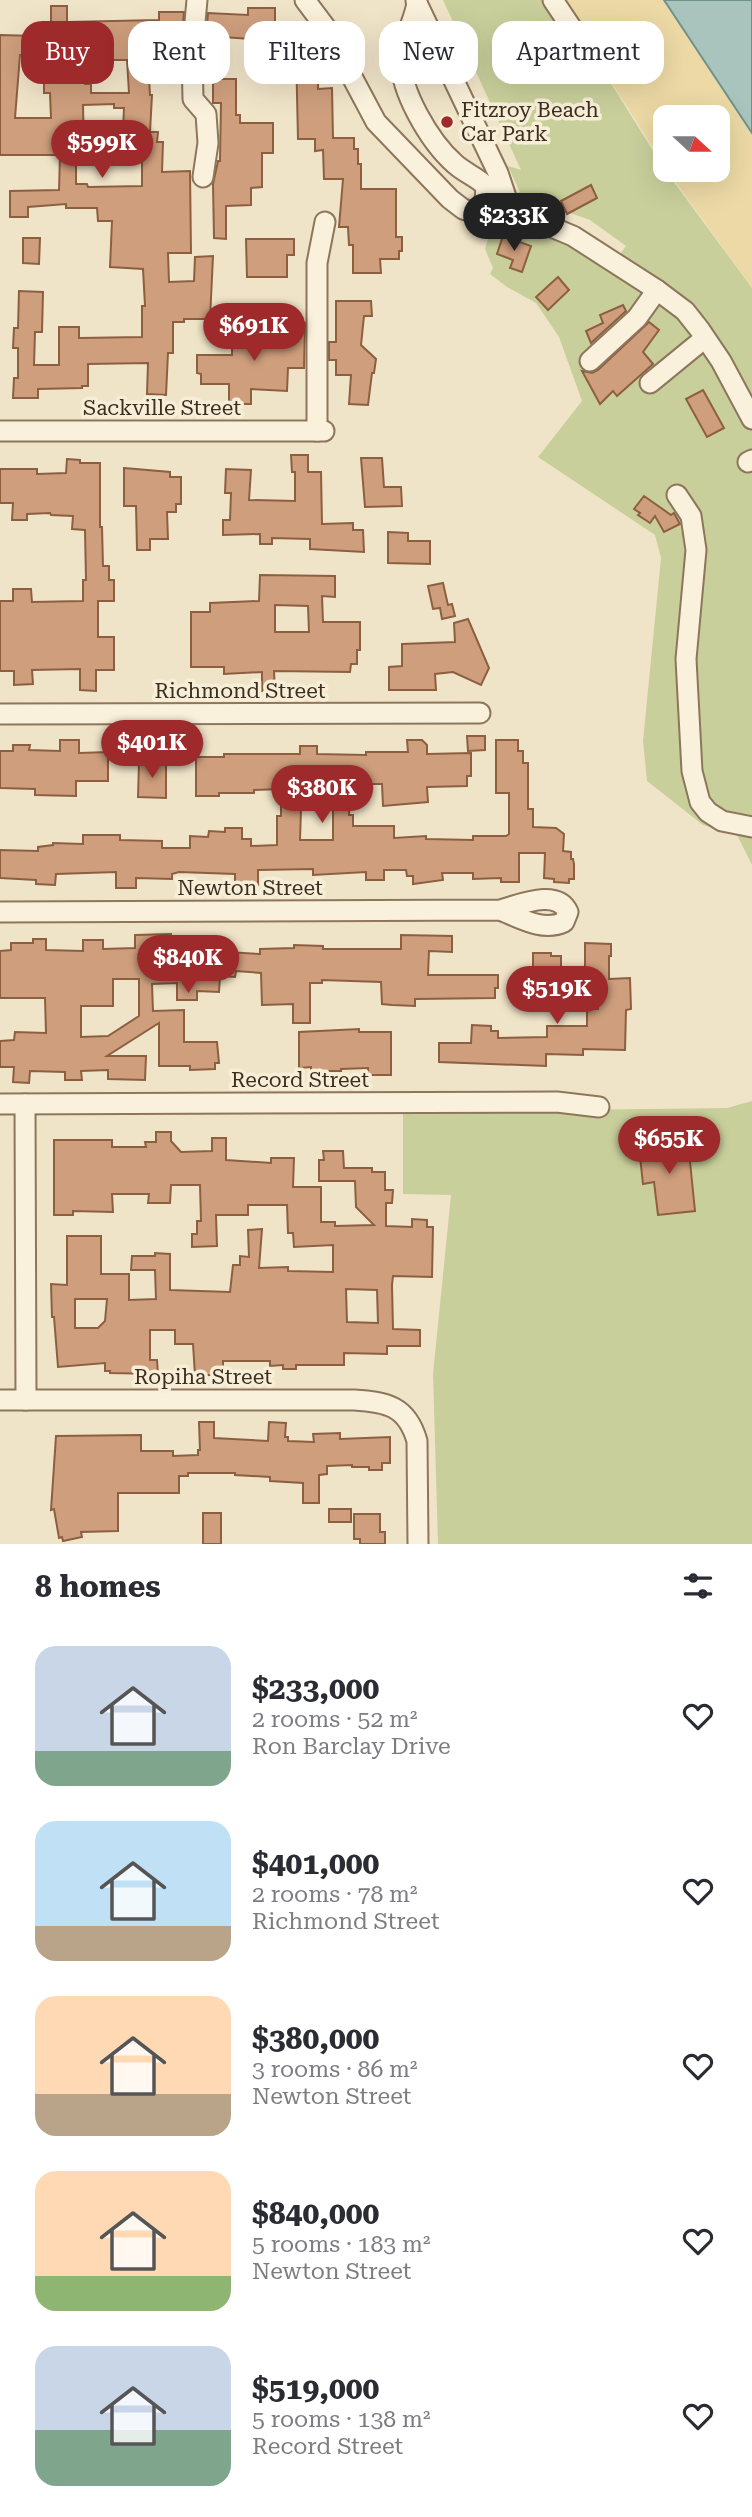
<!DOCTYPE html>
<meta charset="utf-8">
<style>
:root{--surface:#fff;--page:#f2f2f3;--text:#2b2b33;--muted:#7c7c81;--accent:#9e2a2b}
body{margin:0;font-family:"Roboto Serif",serif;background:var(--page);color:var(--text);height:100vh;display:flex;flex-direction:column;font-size:26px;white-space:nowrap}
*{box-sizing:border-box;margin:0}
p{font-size:23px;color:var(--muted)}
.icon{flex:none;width:38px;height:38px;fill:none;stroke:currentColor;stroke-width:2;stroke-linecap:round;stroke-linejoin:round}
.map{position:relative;height:1544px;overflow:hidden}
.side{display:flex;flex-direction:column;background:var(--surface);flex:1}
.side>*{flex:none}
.guide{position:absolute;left:21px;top:21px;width:710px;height:63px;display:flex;gap:14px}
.needle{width:46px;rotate:111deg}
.buttons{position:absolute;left:653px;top:105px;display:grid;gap:14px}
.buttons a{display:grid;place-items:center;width:77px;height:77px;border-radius:14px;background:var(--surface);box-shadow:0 7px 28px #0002;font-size:35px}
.price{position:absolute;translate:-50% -60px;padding:0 16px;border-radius:24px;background:var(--accent);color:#fff;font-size:23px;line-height:46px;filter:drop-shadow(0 2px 4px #0008)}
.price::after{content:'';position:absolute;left:50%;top:42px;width:21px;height:16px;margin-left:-10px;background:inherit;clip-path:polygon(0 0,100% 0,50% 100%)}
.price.active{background:#222;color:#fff}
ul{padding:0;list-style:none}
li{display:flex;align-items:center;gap:21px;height:175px;padding:0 35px}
li span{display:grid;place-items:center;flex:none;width:196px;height:140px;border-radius:21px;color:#555}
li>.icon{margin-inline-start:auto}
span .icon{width:84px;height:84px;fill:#fffc;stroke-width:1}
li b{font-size:30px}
h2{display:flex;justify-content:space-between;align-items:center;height:84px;padding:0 35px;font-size:30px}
.tag{padding:0 24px;border-radius:21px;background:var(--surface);box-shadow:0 7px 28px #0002;font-size:24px;line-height:63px}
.tag.active{background:var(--accent);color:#fff}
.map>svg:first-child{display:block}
.green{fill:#c9cf9b}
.sand{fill:#ecd9a5}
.water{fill:#a9c4bc;stroke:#6f938a;stroke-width:2}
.building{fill:#cf9f7d;stroke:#8d5f41;stroke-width:2;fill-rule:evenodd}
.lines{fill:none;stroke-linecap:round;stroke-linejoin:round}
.minor-casing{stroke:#8d765c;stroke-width:23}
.minor{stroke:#faf1dc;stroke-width:19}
.poi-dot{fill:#9e2a2b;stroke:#f7eed8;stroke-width:2.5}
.labels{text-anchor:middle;stroke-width:7;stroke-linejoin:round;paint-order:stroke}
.poi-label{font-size:21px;fill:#3d2e20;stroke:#f7eed8;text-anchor:start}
.street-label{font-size:21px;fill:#3d2e20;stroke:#f7eed8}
</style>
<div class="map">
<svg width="752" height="1544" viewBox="0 0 752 1544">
<rect width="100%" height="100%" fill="#f0e4c8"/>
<g class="green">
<path d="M443,0H559L665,170L752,288V865L737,835L703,825L647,781L643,741L661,558L655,535L538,457L582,401L559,337L536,303L507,287L490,274L493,268L485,249L492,226L506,219L569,244L610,268L626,246L590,220L536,201L531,211L513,206L511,195L520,192L508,166L521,170Z"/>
<path d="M752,1101V1544H438L433,1374L451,1195L403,1194V1112L727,1108Z"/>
</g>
<path class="sand" d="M559,0H752V288L667,170H718V117H665V166Z"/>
<path class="water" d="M664,0H752V133L748,127Z"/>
<g class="building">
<path d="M51,6H67V22L159,20V12H184L180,61H148L150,95H152L150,132H158L157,142H163L162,172L190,171L191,253H168L169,282L194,281L195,257L213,256L210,319H184V322H173V353H168L166,395L147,394L148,363L88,364V386H82V388L38,389V398H13L14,378H18V348H13L14,328H18L19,291L43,292L42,332H35L34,365H59V327H79V338L142,337V306H145L143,269L110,267L112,221H98L97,208H66V204L28,207V217H10V191L59,190L60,155H0V35L36,36V31H51ZM20,55H44V93H50L51,118H15ZM84,60H127L129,93H91V84H85ZM114,104V108H124L122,152L142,153V186L88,187L87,184H76V148H84L83,105Z"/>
<path d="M248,8H275V29H303V36H317L319,40L318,89L332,88L333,138H354V149H358V164H361V189H396V237H402V251H399V259H380L381,273H353V245H349L348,227H339L343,179H324L323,150L315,151V139H298L296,50H273V61H264V70H250L251,39L222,37V49L210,48V61H204L208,13L248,15Z"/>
<path d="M213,79H236V115H240V123H273V153H262V187L251,188V205L226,206V239L214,238L213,184L218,161H220L221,103H213Z"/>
<path d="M591,185L597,198L567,214L561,201Z"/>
<path d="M503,236L531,246L522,272L510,268L513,260L497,254Z"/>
<path d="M23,238H40L39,264L23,263Z"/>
<path d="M246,239H294V255H287V277H247Z"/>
<path d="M558,277L569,290L548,310L536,297Z"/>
<path d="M336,301H371L372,316H364L361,345L376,359L374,373H372L368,405L349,404L351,375H336V360H329V342H336Z"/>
<path d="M623,305L626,311L591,343L586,331L603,323L600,315Z"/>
<path d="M232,319H248V343H284L285,322L305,323L304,368H288L287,391L251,389V404H229V384H201V374L197,373V355H232Z"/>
<path d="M649,322L659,330L643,352L653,364L617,396L613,391L600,404L582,371L592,373L598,370Z"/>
<path d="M703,390L724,428L707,437L686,399Z"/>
<path d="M291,455H308V472H321L322,524L353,523V530H363L364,552L310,549V539L272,538V544H260V534L223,535V520H230L231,493H225L226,469L251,470L249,500L295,501V472H292Z"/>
<path d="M361,458H382L384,487H401L402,506L365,507Z"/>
<path d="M67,459L80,460V463H100V527H102L103,566H109V580H114V601H98V637H114V670H96V691L80,690V669L32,670L33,684L14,685V671H0V601H13V589H31L32,602L83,601V580H86L85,530L72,529L73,516L51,515L50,513L27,514V520H12L13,503H0V469H37V474L66,473Z"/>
<path d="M124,468L170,472V477H181V504H176V512H167L168,539H150V550H137L136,506H124Z"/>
<path d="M644,496L671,515L674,513L680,524L664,532L655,516L650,523L638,515L640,513L634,509Z"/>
<path d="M388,532L408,533V541H430V564L388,563Z"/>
<path d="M260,575L335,576V597L322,596L323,622H360V650H357V664H351L350,672L274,671L275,691H262V672L224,674V667H191V612H210V603L259,601ZM275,605L308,606L309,632H275Z"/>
<path d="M443,583L448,605L452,604L455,616L442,619L440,608L433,609L428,586Z"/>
<path d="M468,619L489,668L481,685L453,672L435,674L436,690H389V667L402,666V644L455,642L454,623Z"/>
<path d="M467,736H485V750L468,751Z"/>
<path d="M60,740H79V753L108,752V781H76V796L35,795V789L0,788V751H13V745H30L29,750L60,751Z"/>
<path d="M407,740H422L427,745V754L471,753V776H467V786L427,787L428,802L383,806L382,784H350L349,815H353V826H394V838L426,836V839L473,840V836H506L509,834V793H496V740H518V751H523V763H528V809H533V827L556,828L564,834L563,851L571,852V859H573L574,864V879H569V883L554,882V879L544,878L545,853H519V882H501V878L473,879V873H442L443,880L413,884V876H407L406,870H384V880H366V872L313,875V869L258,870V885H235V874L179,872L172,874V879L136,878V888H116V872L56,874L55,885L36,884V880L0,878V850L38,851V847L53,845V843L83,844V835H120V840L162,841V848H190V836L208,837L209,831L225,832V828H242V839H251V846L277,845V816H281V789L254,790V793H219V796H196V757H224V754H300V746H317V754L366,755V752H408ZM301,809H333V840H300Z"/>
<path d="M139,762H166V798L138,797Z"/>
<path d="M171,934L172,947L185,946V956L227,957V952L260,954V949L294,948V945L323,946V949H401V935L452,936V952L429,951L428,975H498V988H495V998L415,999V1006L392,1005L382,1004L381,982L322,980V983H310V1023H293V1004L262,1005L261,973L236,971L235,977L220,976L219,992L197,991V1000H177V983L152,984L153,1011L184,1010V1042H217L219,1063H215V1069L190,1070V1066H159V1023L107,1056H146L145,1080L108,1079V1070L81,1071L82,1080H65V1072L30,1071L29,1083L13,1082L14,1067H0V1041L14,1040L15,1032L46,1033L45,998H0V951L11,950V943H33V939H46V950L83,951V940H103V949L135,948V935ZM113,979H139V1016L108,1036L81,1037V1006H113Z"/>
<path d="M585,943L611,944V956H609V979L630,978L631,1009L626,1010L625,1050L583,1049V1055L546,1054V1066L439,1062V1043H471L472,1025L491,1026V1031H498V1038L547,1037V1026H587V1009H598L597,977H585Z"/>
<path d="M533,953H551V956H561V986H549V992H533Z"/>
<path d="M359,1029V1032H391V1075H368V1068L341,1069V1071H323V1077H311V1067L299,1068V1032Z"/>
<path d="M156,1132H171V1141L181,1152L212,1151V1138H226V1160L271,1163V1158H294L293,1187H321V1222H335V1226L374,1225L356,1207L355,1181H319V1160H324L323,1151H343L344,1168H372V1172H385V1190H393L392,1203H386V1226L412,1227V1219L427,1220V1227H433L432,1277L393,1276L392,1285L393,1329L420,1330V1346H387V1354L344,1353V1365H296V1369H283V1365L270,1366V1361H223V1375H195L193,1344H175V1330H150V1360H157L158,1374L110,1373V1371H105V1363L58,1367L54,1317H52L51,1284L67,1285V1236H101V1274H129V1300L156,1299L155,1270H131L132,1256H155V1253L170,1254V1290L230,1292L233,1265H240V1256L249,1257L248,1230L262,1229L259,1268L288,1267V1271L333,1272V1245L294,1247L293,1233H288L287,1205H248V1215H216L217,1246L192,1247V1234H197V1221H201L200,1185H171L170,1203H148L149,1194H112L113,1212L73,1211V1215H54V1140H112V1147H146L145,1142H156ZM346,1289L377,1290L378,1323L347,1322ZM75,1299H107L105,1321L98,1328H75Z"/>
<path d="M688,1142L695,1211L658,1215L654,1182L643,1184L639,1147Z"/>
<path d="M199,1422H214V1438L268,1441L269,1422L286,1423L285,1437H288V1441L314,1442L313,1434L340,1433V1439L390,1437V1463H382V1470H369V1467H352V1465L327,1466V1474L319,1475V1503H303V1483L270,1481V1477L235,1475V1473H188V1476H179V1493H118V1531L81,1532L82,1537L63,1541L62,1537L59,1538L54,1509L51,1510L56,1436L141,1435V1451H173V1456L198,1455V1450H200Z"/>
<rect x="329" y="1509" width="22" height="13"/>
<rect x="203" y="1513" width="18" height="31"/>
<path d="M354,1514H380V1532H385V1544H360V1539H354Z"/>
</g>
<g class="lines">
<g class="minor-casing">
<g id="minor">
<path d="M197,0L192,55L193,99L206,114L208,143L203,177"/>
<path d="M305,0L326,28L376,122L450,199L463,209L484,216L507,212L525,216L573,236L657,290L685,311L700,330L721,361L752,419"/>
<path d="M553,0L571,27"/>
<path d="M416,1L498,173L506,197L507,212"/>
<path d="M417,3C414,22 403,39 401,55C398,89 430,142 455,164C465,173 477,177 486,186L484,216"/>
<path d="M590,361L637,318L657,290"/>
<path d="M650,383L705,338"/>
<path d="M0,431H324"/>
<path d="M317,431V263L325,222"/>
<path d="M748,462L752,460"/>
<path d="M677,495L691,516L696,550L686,659L692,771L700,802L708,812L722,821L752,827"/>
<path d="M0,714L480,713"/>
<path d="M0,912L500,910C519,905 557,888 568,912L564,922C543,932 520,918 500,910"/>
<path d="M0,1104L557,1102L599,1107"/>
<path d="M25,1104L26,1400"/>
<path d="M0,1400H354C387,1402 407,1406 417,1441L418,1544"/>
</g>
</g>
<use href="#minor" class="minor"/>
</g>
<circle class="poi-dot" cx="447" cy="122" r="7"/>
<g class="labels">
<g class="poi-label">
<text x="461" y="117">Fitzroy Beach<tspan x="461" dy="24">Car Park</tspan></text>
</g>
<g class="street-label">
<text x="162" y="415">Sackville Street</text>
<text x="240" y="698">Richmond Street</text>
<text x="250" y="895">Newton Street</text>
<text x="300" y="1087">Record Street</text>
<text x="203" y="1384">Ropiha Street</text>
</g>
</g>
</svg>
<div class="buttons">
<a><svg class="needle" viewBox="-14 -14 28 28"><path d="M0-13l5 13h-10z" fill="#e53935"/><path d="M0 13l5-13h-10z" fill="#7c7c81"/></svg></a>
</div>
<b class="price" style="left:102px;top:180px">$599K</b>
<b class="price active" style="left:514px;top:253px">$233K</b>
<b class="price" style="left:254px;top:363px">$691K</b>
<b class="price" style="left:152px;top:780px">$401K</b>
<b class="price" style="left:322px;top:825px">$380K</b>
<b class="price" style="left:188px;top:995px">$840K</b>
<b class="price" style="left:557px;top:1026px">$519K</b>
<b class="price" style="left:669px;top:1176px">$655K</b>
<div class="guide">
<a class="tag active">Buy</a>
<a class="tag">Rent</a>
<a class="tag">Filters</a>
<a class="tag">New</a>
<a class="tag">Apartment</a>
</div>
</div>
<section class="side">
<h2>8 homes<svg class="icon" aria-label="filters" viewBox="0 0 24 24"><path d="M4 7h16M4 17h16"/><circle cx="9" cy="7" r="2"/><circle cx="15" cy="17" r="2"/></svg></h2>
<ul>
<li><span style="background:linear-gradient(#c9d6e8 75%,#7fa58c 0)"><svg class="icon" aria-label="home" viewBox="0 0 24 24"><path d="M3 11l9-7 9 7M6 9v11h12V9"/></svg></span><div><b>$233,000</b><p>2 rooms · 52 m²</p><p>Ron Barclay Drive</p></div><svg class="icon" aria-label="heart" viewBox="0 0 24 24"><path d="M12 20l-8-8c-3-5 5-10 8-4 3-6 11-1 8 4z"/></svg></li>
<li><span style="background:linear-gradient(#bfe0f5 75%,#b9a48a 0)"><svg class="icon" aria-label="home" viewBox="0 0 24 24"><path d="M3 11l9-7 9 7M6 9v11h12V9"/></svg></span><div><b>$401,000</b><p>2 rooms · 78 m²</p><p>Richmond Street</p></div><svg class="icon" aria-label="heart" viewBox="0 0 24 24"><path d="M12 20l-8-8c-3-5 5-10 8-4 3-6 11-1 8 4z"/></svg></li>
<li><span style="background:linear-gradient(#ffd9b3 70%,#b9a48a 0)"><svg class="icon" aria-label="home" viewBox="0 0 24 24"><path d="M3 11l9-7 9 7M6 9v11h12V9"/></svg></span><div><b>$380,000</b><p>3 rooms · 86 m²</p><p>Newton Street</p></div><svg class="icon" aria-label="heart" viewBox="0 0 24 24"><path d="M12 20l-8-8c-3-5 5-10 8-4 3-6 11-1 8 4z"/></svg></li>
<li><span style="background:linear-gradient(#ffd9b3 75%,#8fb573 0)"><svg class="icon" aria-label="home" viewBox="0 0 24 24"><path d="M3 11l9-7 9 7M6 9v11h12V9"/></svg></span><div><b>$840,000</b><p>5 rooms · 183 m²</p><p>Newton Street</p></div><svg class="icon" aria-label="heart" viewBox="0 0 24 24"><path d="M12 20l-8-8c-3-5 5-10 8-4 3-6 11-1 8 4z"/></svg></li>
<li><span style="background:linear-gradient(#c9d6e8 60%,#7fa58c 0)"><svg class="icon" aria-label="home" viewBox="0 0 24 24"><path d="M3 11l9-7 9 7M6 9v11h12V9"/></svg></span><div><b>$519,000</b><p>5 rooms · 138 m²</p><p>Record Street</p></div><svg class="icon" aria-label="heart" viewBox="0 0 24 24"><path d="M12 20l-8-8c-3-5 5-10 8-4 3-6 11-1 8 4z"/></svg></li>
</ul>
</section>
